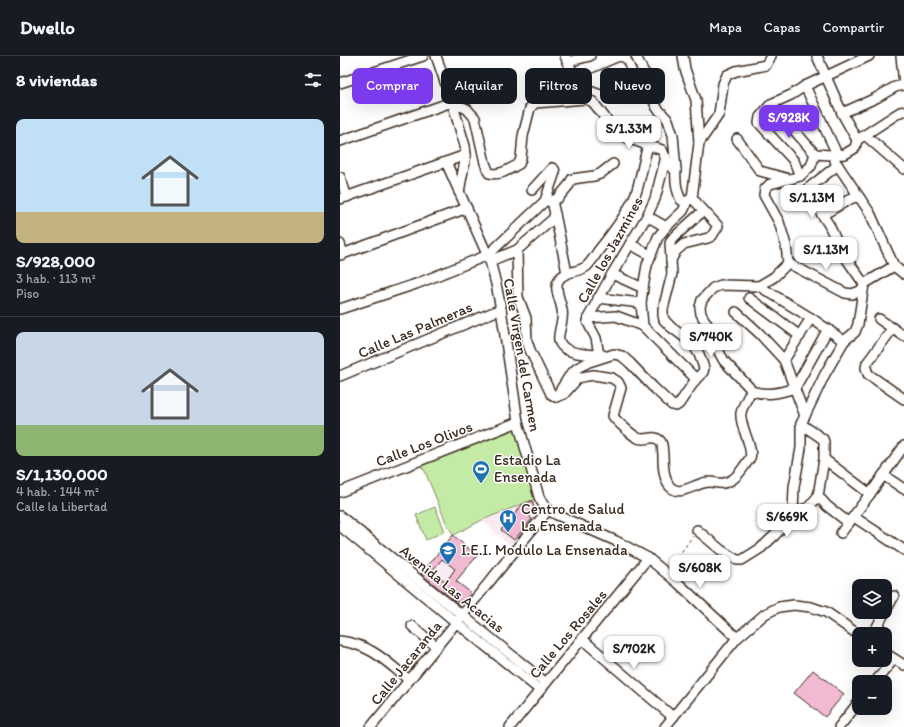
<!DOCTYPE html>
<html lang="es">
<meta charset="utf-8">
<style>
:root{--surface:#171b24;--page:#20242c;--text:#f1f3f6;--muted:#9ea1a6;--line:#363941;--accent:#7c3aed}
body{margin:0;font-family:Itim,sans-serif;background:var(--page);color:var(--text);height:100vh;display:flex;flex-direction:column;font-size:15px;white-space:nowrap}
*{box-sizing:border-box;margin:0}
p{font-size:13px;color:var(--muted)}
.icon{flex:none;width:22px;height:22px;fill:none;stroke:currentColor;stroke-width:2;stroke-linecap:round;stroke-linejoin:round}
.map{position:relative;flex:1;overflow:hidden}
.sheet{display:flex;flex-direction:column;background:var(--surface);width:340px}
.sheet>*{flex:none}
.hud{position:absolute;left:12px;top:12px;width:380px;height:36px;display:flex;gap:8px}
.buttons{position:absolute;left:512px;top:523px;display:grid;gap:8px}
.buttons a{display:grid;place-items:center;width:40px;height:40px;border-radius:8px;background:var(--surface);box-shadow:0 4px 16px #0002;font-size:20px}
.price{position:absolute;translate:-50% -34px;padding:0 9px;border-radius:8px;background:#fff;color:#222;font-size:13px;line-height:26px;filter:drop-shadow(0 1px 2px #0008)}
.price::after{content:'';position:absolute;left:50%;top:24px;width:12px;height:9px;margin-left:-6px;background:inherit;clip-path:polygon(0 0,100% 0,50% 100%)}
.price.selected{background:var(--accent);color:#fff}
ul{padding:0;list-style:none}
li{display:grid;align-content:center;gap:8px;height:212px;padding:0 16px}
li+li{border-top:1px solid var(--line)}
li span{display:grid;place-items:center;height:124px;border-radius:8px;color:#555}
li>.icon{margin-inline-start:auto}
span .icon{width:72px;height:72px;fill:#fffc;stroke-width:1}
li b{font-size:17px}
h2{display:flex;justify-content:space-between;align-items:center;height:48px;padding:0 16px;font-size:17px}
.pill{padding:0 14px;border-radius:8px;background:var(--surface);box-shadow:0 4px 16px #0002;font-size:14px;line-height:36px}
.pill.selected{background:var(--accent);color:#fff}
header{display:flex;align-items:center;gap:24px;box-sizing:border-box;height:56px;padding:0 20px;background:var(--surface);border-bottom:1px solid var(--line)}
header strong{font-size:19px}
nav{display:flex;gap:22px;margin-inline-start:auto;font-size:14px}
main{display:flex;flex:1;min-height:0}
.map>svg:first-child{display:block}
.built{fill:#fbeaf2}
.green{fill:#c4eba6;stroke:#808a62}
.building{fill:#f1bad2;stroke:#3b2a1e;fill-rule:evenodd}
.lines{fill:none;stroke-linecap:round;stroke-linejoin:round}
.minor-casing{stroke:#3b2a1e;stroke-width:12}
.path{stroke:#3b2a1e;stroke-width:1;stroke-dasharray:3 3;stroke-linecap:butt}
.minor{stroke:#fff;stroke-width:9}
.labels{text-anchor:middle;stroke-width:3;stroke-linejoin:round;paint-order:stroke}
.street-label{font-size:15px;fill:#3b2a1e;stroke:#fff}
.poi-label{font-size:15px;fill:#3b2a1e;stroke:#fff;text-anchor:start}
</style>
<header>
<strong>Dwello</strong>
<nav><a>Mapa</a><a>Capas</a><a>Compartir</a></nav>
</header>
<main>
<section class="sheet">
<h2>8 viviendas<svg class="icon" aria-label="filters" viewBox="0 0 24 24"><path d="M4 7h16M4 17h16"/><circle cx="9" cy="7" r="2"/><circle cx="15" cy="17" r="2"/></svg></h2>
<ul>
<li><span style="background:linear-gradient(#bfe0f5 75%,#c2b280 0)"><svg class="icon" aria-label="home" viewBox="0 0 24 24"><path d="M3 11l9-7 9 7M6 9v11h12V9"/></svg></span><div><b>S/928,000</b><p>3 hab. · 113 m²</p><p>Piso</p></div></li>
<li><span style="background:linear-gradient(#c9d6e8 75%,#8fb573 0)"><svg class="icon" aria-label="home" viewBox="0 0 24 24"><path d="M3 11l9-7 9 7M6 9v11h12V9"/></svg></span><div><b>S/1,130,000</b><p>4 hab. · 144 m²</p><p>Calle la Libertad</p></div></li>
</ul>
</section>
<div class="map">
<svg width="564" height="671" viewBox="0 0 564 671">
<rect width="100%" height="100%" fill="#fff"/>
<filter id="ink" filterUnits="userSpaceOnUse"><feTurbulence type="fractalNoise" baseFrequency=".025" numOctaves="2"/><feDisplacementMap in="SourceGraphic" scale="8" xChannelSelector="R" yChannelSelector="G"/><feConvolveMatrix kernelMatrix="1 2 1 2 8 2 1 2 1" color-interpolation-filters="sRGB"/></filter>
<g filter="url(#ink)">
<g class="built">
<path d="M193,444L196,454L190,460L193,462L170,490L142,464Z"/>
<path d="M113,479L138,500L104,540L79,519Z"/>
</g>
<g class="green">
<path d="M172,373L176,375L195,443L142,464L114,479L108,471L84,413H83L81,408Z"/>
<path d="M95,451L105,475L86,484L76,459Z"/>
</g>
<g class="building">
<path d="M192,445L195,454L189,460L192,463L174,484L161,474L183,448Z"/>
<path d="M113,479L137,500L116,525L131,537L124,545L123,544L118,546L112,543L81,518ZM102,503L115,513L106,526L92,515Z"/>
<path d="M473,614L504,638L485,661L454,637Z"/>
</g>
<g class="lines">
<g class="minor-casing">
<g id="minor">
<path d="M96,0L112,46L125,90L126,99L119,136"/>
<path d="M225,0L237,26L250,24L267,30L279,33"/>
<path d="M296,0L302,13L306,19L313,43L317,52L328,64L333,79L336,114"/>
<path d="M343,0L345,13L356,44L359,87"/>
<path d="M561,0L564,28"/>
<path d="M227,6L250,0"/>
<path d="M250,24L280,11"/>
<path d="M0,27L83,0"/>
<path d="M465,30L497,98"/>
<path d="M431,48L475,98"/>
<path d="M502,57L536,42L555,31L564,29"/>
<path d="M525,79L564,113"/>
<path d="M397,83L420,115L449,123"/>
<path d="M517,84L560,56L564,55"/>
<path d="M0,85L112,46L127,53L135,62L145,107L149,117C161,120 169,113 179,108L181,102L183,80L190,52L195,47L246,43L253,46L276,76L290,83L322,94C326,102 327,111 336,114C335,125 336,134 341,144L346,146L352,142L359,87L379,58L383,28L387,19L396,15L426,9L431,0"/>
<path d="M495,105L530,157L554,210L564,218"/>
<path d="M106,106L150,205L156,228L161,253L178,366L199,441C204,451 207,454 217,459L276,485L308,502L338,527L397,582"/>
<path d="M498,109L466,134L489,169L501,195L524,228"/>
<path d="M460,120L454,105L419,67L420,61L431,48L451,39L465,30L529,0"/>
<path d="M0,121L7,141"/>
<path d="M192,134L212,112L214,113L215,116L205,145"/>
<path d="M0,143L126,99"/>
<path d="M346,146L345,151L343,155L326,171L318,181L307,209L303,232L301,247L303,270L356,323"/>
<path d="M215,158L227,217"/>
<path d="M482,159L512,142L519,141"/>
<path d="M307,160L326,171"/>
<path d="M0,188L3,198"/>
<path d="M290,188L310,199"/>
<path d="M177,194L178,241L186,262L187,285L190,294L211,338L216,341L224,338L238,322L247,320L254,319L272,322L278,326L281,332L273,360C276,365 293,380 298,382C305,386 315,377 321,386C323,389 322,394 323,398C323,407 323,419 328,428C335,439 345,434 355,430C360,428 364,426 369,426C375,426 382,429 387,426C394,424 399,418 403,412C405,409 408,405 410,402C414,391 399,370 401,357C402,351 408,341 411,335L409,331L384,305L379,296L368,270L361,258L360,251L362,244L373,232L381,229L419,230L434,221L448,207L446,189L439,166L424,139L425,133L430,128L450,123L460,120L471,110L475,98L491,99L505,98L515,92L517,84L502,57L477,0"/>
<path d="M0,199L127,152"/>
<path d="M331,204L330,187L332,183L363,155"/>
<path d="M150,205L177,194L213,163L215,158L212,145L218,142L229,129L232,123L254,120L260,118L273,108"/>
<path d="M448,207L505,237L512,238L523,234"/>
<path d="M272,218L303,232"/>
<path d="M419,230L471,262L504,285"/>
<path d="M258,242L301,247"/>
<path d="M409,242L460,280"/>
<path d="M0,253L76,228L148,199L205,145H212"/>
<path d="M396,256L419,277L444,304L465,360"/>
<path d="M248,262L276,260L303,270"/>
<path d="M539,263L564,280"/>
<path d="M553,272L527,307L526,312L528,318L564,343"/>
<path d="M259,299L256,282L247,265L248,262L272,218L307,160L315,143L326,101"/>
<path d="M263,299C251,299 222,299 219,284C218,280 220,274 221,269C222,265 223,259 222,254C221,245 214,234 218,225C224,214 239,217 247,210C251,206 255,200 258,195C271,179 291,153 297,134C301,120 304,104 308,89"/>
<path d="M444,304L471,262"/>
<path d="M0,320L161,253"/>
<path d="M411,335C429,340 438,337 455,332L488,273"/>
<path d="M216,341L230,319L237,312L249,306L274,298L282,300L290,307L313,331L332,349L336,350L339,348L356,323L363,316L364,312L359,298L352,287L331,271L324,264L323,259V253L332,218L331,204L336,195L344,188L368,182L372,180L378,170L352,142"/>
<path d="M461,368L483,383L484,386V403L478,440L487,450L509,467"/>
<path d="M484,403L530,438"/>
<path d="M543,419L564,433"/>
<path d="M0,436L178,366"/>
<path d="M453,456L468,452L478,440"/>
<path d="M0,460L206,627"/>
<path d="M514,461L564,494"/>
<path d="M0,470L117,567L200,634"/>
<path d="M357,474L381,494L397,504H402L421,492L435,479L445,468L453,456L454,431L461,392V368L485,318L504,285L515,276L518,268L524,228L554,210"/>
<path d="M501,477L530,438L564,390"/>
<path d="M545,556L554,540"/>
<path d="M72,570L97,591"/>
<path d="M533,578L545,556"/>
<path d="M242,583L333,661"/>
<path d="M0,585C30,588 47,606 69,624"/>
<path d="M545,597L564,609"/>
<path d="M535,626L554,603"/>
<path d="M31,671L208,454"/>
<path d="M170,671L308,502"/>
<path d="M325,671L397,582L425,558L439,551L454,549L471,551L486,556L519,579"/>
<path d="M499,671L519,646"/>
</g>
</g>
<g class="path">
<path d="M285,30L298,23"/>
<path d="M331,510L353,480"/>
</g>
<use href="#minor" class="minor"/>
</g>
</g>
<defs>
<g id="stadium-pin" transform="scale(0.9)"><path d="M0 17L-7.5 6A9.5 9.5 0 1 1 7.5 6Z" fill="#1f6fb2" stroke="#fff"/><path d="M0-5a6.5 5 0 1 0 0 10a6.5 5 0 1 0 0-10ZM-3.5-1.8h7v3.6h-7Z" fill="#fff"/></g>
<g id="hospital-pin" transform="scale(0.9)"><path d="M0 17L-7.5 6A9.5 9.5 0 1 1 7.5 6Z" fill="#1f6fb2" stroke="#fff"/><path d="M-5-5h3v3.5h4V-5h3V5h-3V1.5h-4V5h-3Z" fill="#fff"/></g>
<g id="school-pin" transform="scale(0.9)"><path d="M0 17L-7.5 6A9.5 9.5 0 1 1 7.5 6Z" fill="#1f6fb2" stroke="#fff"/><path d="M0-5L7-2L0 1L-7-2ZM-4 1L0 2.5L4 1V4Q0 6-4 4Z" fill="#fff"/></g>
</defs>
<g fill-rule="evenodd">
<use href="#stadium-pin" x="141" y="413"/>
<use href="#hospital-pin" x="168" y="462"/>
<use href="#school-pin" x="108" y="494"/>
</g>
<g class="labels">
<g class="street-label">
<text transform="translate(270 194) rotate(-61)" y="5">Calle los Jazmines</text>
<text transform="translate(75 274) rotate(-23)" y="5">Calle Las Palmeras</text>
<text transform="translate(182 299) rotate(80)" y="5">Calle Virgen del Carmen</text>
<text transform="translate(84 388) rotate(-21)" y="5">Calle Los Olivos</text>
<text transform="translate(112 533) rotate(39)" y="5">Avenida Las Acacias</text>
<text transform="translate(228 578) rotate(-50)" y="5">Calle Los Rosales</text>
<text transform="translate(66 607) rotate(-51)" y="5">Calle Jacaranda</text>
</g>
<g class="poi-label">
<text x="154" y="409">Estadio La<tspan x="154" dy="17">Ensenada</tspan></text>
<text x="181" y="458">Centro de Salud<tspan x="181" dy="17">La Ensenada</tspan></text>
<text x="121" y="499">I.E.I. Modulo La Ensenada</text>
</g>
</g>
</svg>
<div class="buttons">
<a><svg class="icon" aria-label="layers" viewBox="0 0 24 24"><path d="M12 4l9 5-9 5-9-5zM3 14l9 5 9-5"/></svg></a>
<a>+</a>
<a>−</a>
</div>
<b class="price selected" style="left:449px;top:83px">S/928K</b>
<b class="price" style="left:289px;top:94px">S/1.33M</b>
<b class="price" style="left:472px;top:163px">S/1.13M</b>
<b class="price" style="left:486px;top:215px">S/1.13M</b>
<b class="price" style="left:371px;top:302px">S/740K</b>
<b class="price" style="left:447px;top:482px">S/669K</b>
<b class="price" style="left:360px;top:533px">S/608K</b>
<b class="price" style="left:294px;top:614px">S/702K</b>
<div class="hud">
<a class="pill selected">Comprar</a>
<a class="pill">Alquilar</a>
<a class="pill">Filtros</a>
<a class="pill">Nuevo</a>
</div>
</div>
</main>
